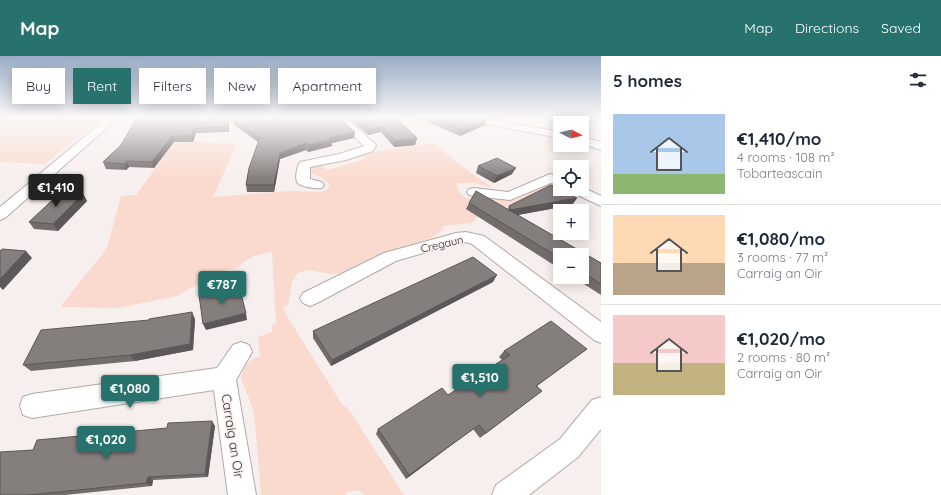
<!DOCTYPE html>
<meta charset="utf-8">
<style>
:root{--surface:#fff;--page:#f2f2f3;--text:#1f2937;--muted:#747a83;--line:#e0e1e3;--accent:#28726e}
body{margin:0;font-family:Quicksand,sans-serif;background:var(--page);color:var(--text);height:100vh;display:flex;flex-direction:column;font-size:15px;white-space:nowrap}
*{box-sizing:border-box;margin:0}
p{font-size:13px;color:var(--muted)}
.icon{flex:none;width:22px;height:22px;fill:none;stroke:currentColor;stroke-width:2;stroke-linecap:round;stroke-linejoin:round}
.map{position:relative;flex:1;overflow:hidden}
.side{display:flex;flex-direction:column;background:var(--surface);width:340px}
.side>*{flex:none}
.top-card{position:absolute;left:12px;top:12px;width:380px;height:36px;display:flex;gap:8px}
.needle{width:26px;rotate:97deg}
.tools{position:absolute;left:553px;top:60px;display:grid;gap:8px}
.tools a{display:grid;place-items:center;width:36px;height:36px;border-radius:0px;background:var(--surface);box-shadow:0 2px 10px #0003;font-size:20px}
.price{position:absolute;translate:-50% -34px;padding:0 9px;border-radius:4px;background:var(--accent);color:#fff;font-size:13px;line-height:26px;filter:drop-shadow(0 1px 2px #0008)}
.price::after{content:'';position:absolute;left:50%;top:24px;width:12px;height:9px;margin-left:-6px;background:inherit;clip-path:polygon(0 0,100% 0,50% 100%)}
.price.current{background:#222;color:#fff}
ul{padding:0;list-style:none}
li{display:flex;align-items:center;gap:12px;height:100px;padding:0 12px}
li+li{border-top:1px solid var(--line)}
li span{display:grid;place-items:center;flex:none;width:112px;height:80px;border-radius:0px;color:#555}
li>.icon{margin-inline-start:auto}
span .icon{width:48px;height:48px;fill:#fffc;stroke-width:1}
li b{font-size:17px}
h2{display:flex;justify-content:space-between;align-items:center;height:48px;padding:0 12px;font-size:17px}
.tag{padding:0 14px;border-radius:0px;background:var(--surface);box-shadow:0 2px 10px #0003;font-size:14px;line-height:36px}
.tag.current{background:var(--accent);color:#fff}
header{display:flex;align-items:center;gap:24px;box-sizing:border-box;height:56px;padding:0 20px;background:var(--accent);color:#fff}
header strong{font-size:19px}
nav{display:flex;gap:22px;margin-inline-start:auto;font-size:14px}
main{display:flex;flex:1;min-height:0}
.map>svg:first-child{display:block}
.green{fill:#fadacf}
.lines{fill:none;stroke-linecap:round;stroke-linejoin:round}
.minor-casing{stroke:#b1aaa7;stroke-width:2}
.minor{fill:#fff;fill-rule:evenodd}
.wall{fill:#726c6b}
.shaded-wall{fill:#5c5857}
.building{fill:#847e7c;stroke:#5c5857}
.labels{text-anchor:middle;stroke-width:3;stroke-linejoin:round;paint-order:stroke}
.street-label{font-size:11px;fill:#33302f;stroke:#f7efed}
.near-street-label{font-size:13px;fill:#33302f;stroke:#f7efed}
</style>
<header>
<strong>Map</strong>
<nav><a>Map</a><a>Directions</a><a>Saved</a></nav>
</header>
<main>
<div class="map">
<svg width="601" height="439" viewBox="0 0 601 439">
<rect width="100%" height="100%" fill="#f7efed"/>
<g class="green">
<path d="M0,62H102L45,108L0,106Z"/>
<path d="M196,86L237,88L213,141L290,135L321,136L328,133L330,129L323,122L311,117V113L313,110L321,109L327,114L365,103L360,98L434,87L457,107L494,133L475,127H458L456,130C467,152 483,142 500,143C506,143 513,145 518,143C530,139 545,124 558,130L517,149L496,152L479,160L471,167L444,170L440,176L431,182L373,202L350,217L329,218L308,214L298,217L292,225L288,249L283,252L290,265L343,350L348,352L404,439H364L358,434L347,436V439H261L254,356L241,322L244,312L251,304L260,300L258,281L272,276V269L276,268L272,196L253,200L236,212L220,216L177,240L118,252L60,251L107,192L121,140L136,139L173,88Z"/>
</g>
<g class="lines">
<g class="minor-casing">
<g id="minor">
<path d="M107,62H118L5,162L0,164V151Z"/>
<path d="M335,62H346L374,87L376,89L373,95L346,104L310,111V123L322,126L324,129L322,132C317,133 299,131 297,126C295,121 297,110 300,106L339,98L364,90Z"/>
<path d="M465,62H486L560,76V82L470,65Z"/>
<path d="M582,81L601,86V94L582,88Z"/>
<path d="M550,118L560,121V129L551,127L510,144L474,140L469,139L467,136L469,133L474,132L508,136Z"/>
<path d="M582,131L601,140V150L571,136L569,133H582Z"/>
<path d="M466,176L484,180L601,266V287L594,284L472,188L466,186L457,187L396,205L317,247L310,250L303,247L300,242L303,237L384,197L456,177Z"/>
<path d="M241,286L249,289L252,296L236,324L256,439H228L214,334L32,362L23,359L20,350L23,341L32,338L217,312L233,289Z"/>
<path d="M601,341V373L578,401L529,439H492L496,429L560,383L592,344Z"/>
</g>
</g>
<use href="#minor" class="minor"/>
</g>
<g class="wall">
<path d="M145,62H229V76L196,77L193,86H174L154,112L129,111L126,114L106,113L103,106L121,89Z"/>
<path d="M233,62L354,82L332,87V90L308,96L306,94L280,103L274,136H247L246,129L258,86L234,69Z"/>
<path d="M348,62H396L417,82L415,89L394,91L381,76L368,79Z"/>
<path d="M418,62H480L487,63L485,69L460,80Z"/>
<path d="M478,110L512,118L494,127L476,117Z"/>
<path d="M83,138L87,145L58,175L34,173L29,166Z"/>
<path d="M577,142L572,149L518,159L601,207V239L573,221H582V199H560V213L466,153L469,147L508,153L509,150Z"/>
<path d="M493,226L331,310L313,282V275Z"/>
<path d="M195,263L193,294L135,305L31,315L23,309Z"/>
<path d="M587,293L537,330L542,335L480,382L473,373L406,423L376,378L378,373L448,339L502,304L499,301L504,295Z"/>
<path d="M215,370L208,421L153,424L152,430L65,439H0L33,394Z"/>
</g>
<g class="shaded-wall">
<path d="M228,62H229V76L228,71Z"/>
<path d="M487,63L485,69L460,80L463,74Z"/>
<path d="M382,70L381,76L368,79L369,73Z"/>
<path d="M194,72L196,77L193,86L191,80Z"/>
<path d="M355,76L354,82L332,87V90L308,96V89L329,82Z"/>
<path d="M172,80L174,86L154,112L152,106Z"/>
<path d="M417,82L415,89L394,91L395,85Z"/>
<path d="M306,87V94L280,103L274,136V129L280,97Z"/>
<path d="M127,105L129,111L126,114L124,108Z"/>
<path d="M516,112L512,118L494,127L497,120Z"/>
<path d="M83,138L87,145L58,175L53,168Z"/>
<path d="M577,142L572,149L507,161L510,154Z"/>
<path d="M26,195L32,202L3,234L0,231V223Z"/>
<path d="M497,219L493,226L331,310L332,304Z"/>
<path d="M192,256L195,263L193,294L135,305L130,299Z"/>
<path d="M246,257L247,264L206,274L203,268Z"/>
<path d="M212,365L215,370L208,421L205,418Z"/>
<path d="M479,369L473,373L406,423L409,419Z"/>
<path d="M148,421L153,424L152,430L146,427Z"/>
</g>
<g class="building">
<path d="M145,62H228V71L194,72L191,80H172L152,106L127,105L124,108L103,106L121,89L136,63H144Z"/>
<path d="M233,62H340L355,76L329,82L332,84L308,89L306,87L280,97L274,129H246L249,112L260,81Z"/>
<path d="M356,62H396L417,82L395,85L382,70L369,73Z"/>
<path d="M434,62H480L487,63L463,74Z"/>
<path d="M497,102L516,112L497,120L478,110Z"/>
<path d="M551,129L577,142L510,154L509,150Z"/>
<path d="M476,135L601,207V228L582,216V199H560V202L469,147Z"/>
<path d="M61,136L83,138L53,168L29,166Z"/>
<path d="M2,193L26,195L0,223V195Z"/>
<path d="M473,201L497,219L332,304L313,275Z"/>
<path d="M239,230L246,257L203,268L199,239Z"/>
<path d="M192,256L190,288L130,299L23,309L41,274L149,264V263Z"/>
<path d="M551,265L587,293L536,330L542,335L486,377L479,369L409,419L378,373L442,332L448,339L510,299L504,295Z"/>
<path d="M212,365L205,418L148,421L146,427L28,439H0V396L33,394L37,384L167,372L168,367Z"/>
</g>
<linearGradient id="sky" x2="0" y2="1"><stop stop-color="#99acc6"/><stop offset="0.5" stop-color="#fbf8f7"/><stop offset="1" stop-color="#fbf8f7" stop-opacity="0"/></linearGradient>
<rect width="601" height="123" fill="url(#sky)"/>
<g class="labels">
<g class="street-label">
<text transform="translate(442 188) rotate(-13)" y="4">Cregaun</text>
</g>
<g class="near-street-label">
<text transform="translate(233 380) rotate(81)" y="5">Carraig an Oir</text>
</g>
</g>
</svg>
<div class="tools">
<a><svg class="needle" viewBox="-14 -14 28 28"><path d="M0-13l5 13h-10z" fill="#e53935"/><path d="M0 13l5-13h-10z" fill="#747a83"/></svg></a>
<a><svg class="icon" aria-label="locate" viewBox="0 0 24 24"><circle cx="12" cy="12" r="6"/><path d="M12 2v4M12 18v4M2 12h4M18 12h4"/></svg></a>
<a>+</a>
<a>−</a>
</div>
<b class="price current" style="left:56px;top:152px">€1,410</b>
<b class="price" style="left:222px;top:249px">€787</b>
<b class="price" style="left:480px;top:342px">€1,510</b>
<b class="price" style="left:130px;top:353px">€1,080</b>
<b class="price" style="left:106px;top:404px">€1,020</b>
<div class="top-card">
<a class="tag">Buy</a>
<a class="tag current">Rent</a>
<a class="tag">Filters</a>
<a class="tag">New</a>
<a class="tag">Apartment</a>
</div>
</div>
<section class="side">
<h2>5 homes<svg class="icon" aria-label="filters" viewBox="0 0 24 24"><path d="M4 7h16M4 17h16"/><circle cx="9" cy="7" r="2"/><circle cx="15" cy="17" r="2"/></svg></h2>
<ul>
<li><span style="background:linear-gradient(#a9c7e8 75%,#8fb573 0)"><svg class="icon" aria-label="home" viewBox="0 0 24 24"><path d="M3 11l9-7 9 7M6 9v11h12V9"/></svg></span><div><b>€1,410/mo</b><p>4 rooms · 108 m²</p><p>Tobarteascain</p></div></li>
<li><span style="background:linear-gradient(#ffd9b3 60%,#b9a48a 0)"><svg class="icon" aria-label="home" viewBox="0 0 24 24"><path d="M3 11l9-7 9 7M6 9v11h12V9"/></svg></span><div><b>€1,080/mo</b><p>3 rooms · 77 m²</p><p>Carraig an Oir</p></div></li>
<li><span style="background:linear-gradient(#f6c9c9 60%,#c2b280 0)"><svg class="icon" aria-label="home" viewBox="0 0 24 24"><path d="M3 11l9-7 9 7M6 9v11h12V9"/></svg></span><div><b>€1,020/mo</b><p>2 rooms · 80 m²</p><p>Carraig an Oir</p></div></li>
</ul>
</section>
</main>
